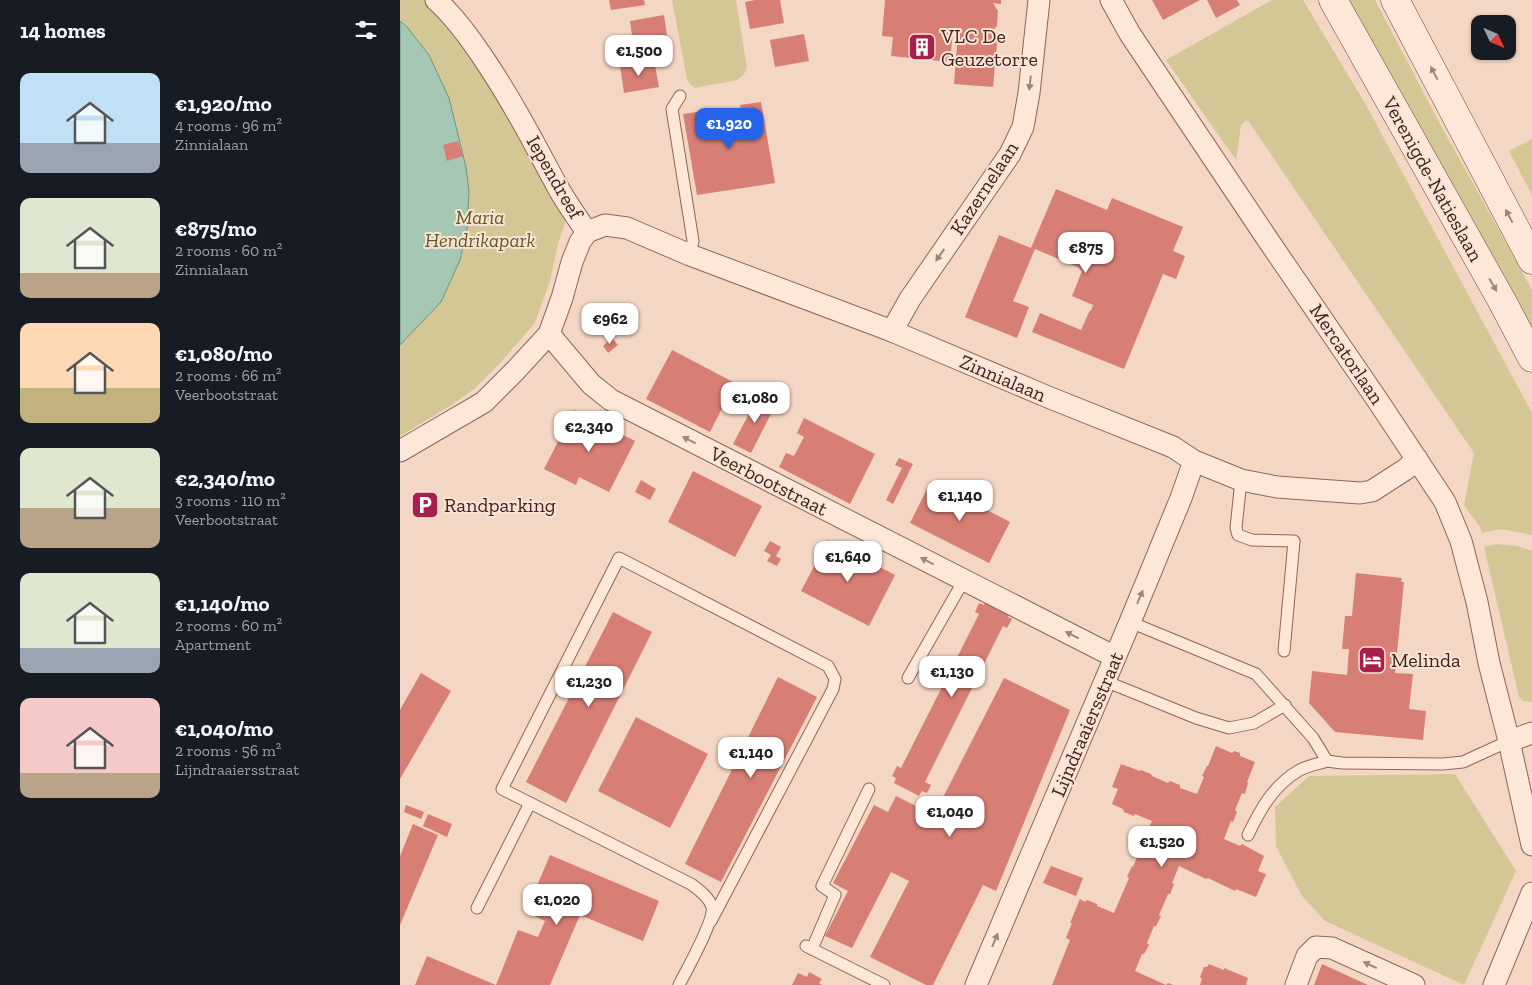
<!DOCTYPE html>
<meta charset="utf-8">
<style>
:root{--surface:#171b24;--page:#20242c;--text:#f1f3f6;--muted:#9ea1a6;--accent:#2563eb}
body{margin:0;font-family:"Zilla Slab",serif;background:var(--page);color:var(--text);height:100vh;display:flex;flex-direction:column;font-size:19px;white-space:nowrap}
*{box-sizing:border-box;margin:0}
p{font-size:16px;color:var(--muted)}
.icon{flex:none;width:28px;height:28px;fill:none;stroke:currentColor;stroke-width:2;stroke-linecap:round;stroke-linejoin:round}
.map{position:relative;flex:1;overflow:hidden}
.sheet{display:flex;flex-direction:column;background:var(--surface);width:400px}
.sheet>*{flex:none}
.needle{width:32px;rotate:134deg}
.controls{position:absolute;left:1071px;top:15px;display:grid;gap:10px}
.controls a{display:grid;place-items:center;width:45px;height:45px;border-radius:10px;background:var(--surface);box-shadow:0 1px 4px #0004;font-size:25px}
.price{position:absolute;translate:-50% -42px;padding:0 11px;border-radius:10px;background:#fff;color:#222;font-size:16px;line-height:32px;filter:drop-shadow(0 1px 2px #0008)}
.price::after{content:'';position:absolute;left:50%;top:30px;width:15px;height:11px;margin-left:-8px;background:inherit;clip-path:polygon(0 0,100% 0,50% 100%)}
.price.active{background:var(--accent);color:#fff}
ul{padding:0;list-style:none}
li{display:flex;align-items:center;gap:15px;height:125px;padding:0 20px}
li span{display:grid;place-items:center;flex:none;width:140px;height:100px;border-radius:10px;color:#555}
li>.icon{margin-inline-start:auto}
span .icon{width:60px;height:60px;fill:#fffc;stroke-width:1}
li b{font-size:21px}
h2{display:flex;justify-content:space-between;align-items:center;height:60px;padding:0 20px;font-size:21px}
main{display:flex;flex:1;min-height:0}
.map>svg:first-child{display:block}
.green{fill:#d4c796}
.water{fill:#a6c7b3;stroke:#6c967e}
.building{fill:#d77e75}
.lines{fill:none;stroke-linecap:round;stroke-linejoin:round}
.service-casing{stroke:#926457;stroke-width:13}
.minor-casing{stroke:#926457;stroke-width:23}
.secondary-casing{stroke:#74453a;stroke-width:29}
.service{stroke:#fde7d9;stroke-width:11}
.minor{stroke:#fde7d9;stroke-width:21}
.secondary{stroke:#fde7d9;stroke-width:28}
.oneway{fill:#9e857b}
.labels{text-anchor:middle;stroke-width:4;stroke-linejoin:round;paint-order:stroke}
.poi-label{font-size:20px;fill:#40231d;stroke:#fae3d5;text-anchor:start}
.street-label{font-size:20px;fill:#40231d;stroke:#fae3d5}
.park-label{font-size:20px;font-style:italic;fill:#5f5b21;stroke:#fae3d5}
</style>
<main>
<section class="sheet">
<h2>14 homes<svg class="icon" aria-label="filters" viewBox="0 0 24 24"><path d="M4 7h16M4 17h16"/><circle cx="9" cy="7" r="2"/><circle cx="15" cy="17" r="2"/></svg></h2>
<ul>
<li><span style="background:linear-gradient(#bfe0f5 70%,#9aa5b1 0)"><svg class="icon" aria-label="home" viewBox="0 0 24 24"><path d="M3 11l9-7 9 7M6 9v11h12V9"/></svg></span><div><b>€1,920/mo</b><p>4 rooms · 96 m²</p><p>Zinnialaan</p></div></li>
<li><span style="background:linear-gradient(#dfe7d0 75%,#b9a48a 0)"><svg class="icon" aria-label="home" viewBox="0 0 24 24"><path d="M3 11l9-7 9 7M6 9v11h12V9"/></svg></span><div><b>€875/mo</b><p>2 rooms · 60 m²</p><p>Zinnialaan</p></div></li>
<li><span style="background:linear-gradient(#ffd9b3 65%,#c2b280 0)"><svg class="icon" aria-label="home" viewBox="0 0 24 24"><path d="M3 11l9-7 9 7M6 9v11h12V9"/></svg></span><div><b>€1,080/mo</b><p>2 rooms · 66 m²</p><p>Veerbootstraat</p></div></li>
<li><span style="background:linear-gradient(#dfe7d0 60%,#b9a48a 0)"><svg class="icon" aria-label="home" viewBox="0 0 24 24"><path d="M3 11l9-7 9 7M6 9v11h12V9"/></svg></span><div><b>€2,340/mo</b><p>3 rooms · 110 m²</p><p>Veerbootstraat</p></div></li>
<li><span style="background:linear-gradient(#dfe7d0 75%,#9aa5b1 0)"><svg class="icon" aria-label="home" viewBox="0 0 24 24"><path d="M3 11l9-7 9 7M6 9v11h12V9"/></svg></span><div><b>€1,140/mo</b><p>2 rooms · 60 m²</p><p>Apartment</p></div></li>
<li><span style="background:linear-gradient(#f6c9c9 75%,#b9a48a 0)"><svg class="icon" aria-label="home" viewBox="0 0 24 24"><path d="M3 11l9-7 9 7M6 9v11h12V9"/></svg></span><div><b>€1,040/mo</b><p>2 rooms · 56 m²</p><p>Lijndraaiersstraat</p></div></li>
</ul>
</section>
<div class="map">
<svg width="1132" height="985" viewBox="0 0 1132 985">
<rect width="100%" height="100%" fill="#f4d6c4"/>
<g class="green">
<path d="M0,0H25L31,5L67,43L167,217L158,244L150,281L135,323L100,363L74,389L50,406L0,436Z"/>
<path d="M272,0H336L347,68C345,74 342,77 337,80L295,88L290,84L287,79Z"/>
<path d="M872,0H903L966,105L1132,413V535L1101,529L1082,533L1080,527L1064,505L1074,453L849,122L846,120L841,125L836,160L766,60Z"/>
<path d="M949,0H975L1040,124L1132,290V334L1023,131Z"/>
<path d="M1132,139V195L1109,151Z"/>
<path d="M1096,544L1117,546L1132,551V702L1123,701L1119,697L1084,547Z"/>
<path d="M1055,774L1116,871L1064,985L925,921L902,896L876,846L875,807L909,776Z"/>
</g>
<path class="water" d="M0,21L7,27L29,55L49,98L66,167L69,191L67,229L60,260L41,302L0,345Z"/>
<g class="building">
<path d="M209,0H244L245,5L211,10Z"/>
<path d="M355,0H380L384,23L350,29L345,2Z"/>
<path d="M485,0H601V4L593,3L597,10H598L597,26L591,32L598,33L593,87L554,84L558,32L553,31L550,62L491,56L493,37L482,36Z"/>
<path d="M752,0H800L763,20Z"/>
<path d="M807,0H837L840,5L816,18Z"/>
<path d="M264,15L268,43L234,49L230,21Z"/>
<path d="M404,34L409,61L375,67L370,40Z"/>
<path d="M254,60L259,87L224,93L220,66Z"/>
<path d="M361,102L375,183L297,195L283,114L303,111L304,117L341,111L340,105Z"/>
<path d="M58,141L63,156L47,161L43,145Z"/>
<path d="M656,189L707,210L712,198L783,227L773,251L785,256L776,279L763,274L724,369L632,332L640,313L681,330L690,310L691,311L693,305L672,296L682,271L679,269L680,268L635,249L613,301L629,307L617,338L565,317L599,235L631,248Z"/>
<path d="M212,338L218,345L208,353L203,346Z"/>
<path d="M272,350L335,383L310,432L246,399Z"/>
<path d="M359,395L376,404L351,453L333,444Z"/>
<path d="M174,410L235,441L209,492L179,477L176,485L144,469Z"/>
<path d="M404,418L475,454L450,504L379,467L386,453L394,456L404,437L397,433Z"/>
<path d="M499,458L513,464L493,504L486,500L502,468L495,465Z"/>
<path d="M293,471L362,506L335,557L268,522Z"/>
<path d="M241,480L256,489L250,500L235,492Z"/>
<path d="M531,481L610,522L589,563L510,523Z"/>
<path d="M428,540L495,575L469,626L401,591Z"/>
<path d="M370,541L381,547L376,556L381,559L377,566L367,561L371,555L364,551Z"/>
<path d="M956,573L1002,578L1001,582H1004L995,673L1013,674L1009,709L1026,711L1023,740L935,732L909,703L912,671L947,675L949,649H942L945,616H952Z"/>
<path d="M586,600L610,612L608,617L612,619L607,628L603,626L525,782L531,785L527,793L522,791L519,796L494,783L496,778L492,776L497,766L501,768L579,614L575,612L579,603L584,605Z"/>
<path d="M213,612L252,632L166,803L126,782Z"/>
<path d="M21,673L51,691L0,779V710Z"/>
<path d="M378,677L417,697L321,882L285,864Z"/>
<path d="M604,678L670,710L596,891L583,885L533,985H526L470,957L509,881L491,872L452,948L425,936L448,891L433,883L474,805L488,812L496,796L534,815Z"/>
<path d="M236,717L308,754L270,828L198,791Z"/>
<path d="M816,746L832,753L834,751L840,753V756L855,762L847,782L848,783L845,794L842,793L835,810L837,812L833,822L831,821L824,839L840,846L842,844L864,856L858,871L866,874L856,897L836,889L835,891L808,878L806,879L779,866L772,883L774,884L770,894H768L759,915L761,916L756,926H754L747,943L749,945L744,954H742L735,971L766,985L768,983L773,985H652L670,940L666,938L672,923H670L680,899L685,902L687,900L697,904V906L714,913L729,878L727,877L732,866L733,867L740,850L739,848L752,821L735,814L734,816L724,812L723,809L712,804L718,789L712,787L721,764L740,771L741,770L751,774L752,776L768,783L770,781L780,785V788L797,794L804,777L802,776L807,766H808Z"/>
<path d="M6,805L24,812L21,819L4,812Z"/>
<path d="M28,814L52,824L47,837L23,826Z"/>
<path d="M13,824L38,835L0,925V856Z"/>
<path d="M150,855L259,901L243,941L180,915L150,985H15L27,956L96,985L118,930L138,937L145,921L126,912Z"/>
<path d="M651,866L683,878L676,896L643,883Z"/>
<path d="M809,964L824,970V968L848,978L846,984L847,985H800L802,979L800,977L804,967H807Z"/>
<path d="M922,964L968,985H914Z"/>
<path d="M409,972L422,979L419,983L422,985H392L398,973L407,977Z"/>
</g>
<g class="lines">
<g class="service-casing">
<g id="service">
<path d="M280,96L272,109L293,241L290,255"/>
<path d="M841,480L836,528L838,535L852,540L894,541L884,651"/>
<path d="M730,622L856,674L913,738L927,761L942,763L1043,764L1063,762L1109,741"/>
<path d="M508,678L564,580"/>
<path d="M705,681L796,718L829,728L854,723L885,705"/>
<path d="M848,835C860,810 873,786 898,771C906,766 918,764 927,761"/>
<path d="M77,908L130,803"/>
<path d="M406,946L484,985"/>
<path d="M412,949L435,895L422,886L469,789"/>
<path d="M279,985C286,971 315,920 312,907C309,897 299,890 291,884L102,789L219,558L428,666L435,679L433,689L311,921"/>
</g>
</g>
<g class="minor-casing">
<g id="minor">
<path d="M36,0C55,17 70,38 84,59C111,99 133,141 156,184C165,201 176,216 187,232"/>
<path d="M711,0L730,34L868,240L978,401L1045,502L1061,541L1077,602L1089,663L1109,741L1132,845"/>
<path d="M187,232L205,225L227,228L290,255L492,331L648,397L773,447L794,461L841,480L877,487L960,493L972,491L1006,469L1017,459"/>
<path d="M492,331L510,299L610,154L623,127L629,93L639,0"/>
<path d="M149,334L191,384L211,400L715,657"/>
<path d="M0,451L84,402L115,371L149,334L162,298L172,262L180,242L187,232"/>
<path d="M1109,741L1132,733"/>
<path d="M576,985L730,622L781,498L794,461"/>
<path d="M896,985L907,956L916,947L932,948L1014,985"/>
<path d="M1094,985L1132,893"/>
</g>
</g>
<g class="secondary-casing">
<g id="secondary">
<path d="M933,0L1102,301L1132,358"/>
<path d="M995,0L1132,260"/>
</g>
</g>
<use href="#service" class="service"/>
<use href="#minor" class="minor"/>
<use href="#secondary" class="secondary"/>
</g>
<defs><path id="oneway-solid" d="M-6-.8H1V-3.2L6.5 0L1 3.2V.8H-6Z" transform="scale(1.25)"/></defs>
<g class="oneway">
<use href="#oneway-solid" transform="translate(1034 73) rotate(-118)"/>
<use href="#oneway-solid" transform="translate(630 83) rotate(96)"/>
<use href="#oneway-solid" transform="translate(1109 216) rotate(-118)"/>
<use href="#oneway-solid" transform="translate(540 255) rotate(125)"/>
<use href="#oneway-solid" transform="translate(1093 285) rotate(60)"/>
<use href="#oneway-solid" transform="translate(289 440) rotate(-153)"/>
<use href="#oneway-solid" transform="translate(527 561) rotate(-153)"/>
<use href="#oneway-solid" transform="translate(740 597) rotate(-67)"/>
<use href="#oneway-solid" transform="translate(672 635) rotate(-153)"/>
<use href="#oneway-solid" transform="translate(595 940) rotate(-67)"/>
<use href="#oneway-solid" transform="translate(970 965) rotate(-155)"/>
</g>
<defs>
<g id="building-square" transform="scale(1.4375)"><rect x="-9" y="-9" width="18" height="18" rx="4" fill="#a91f4c" stroke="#fae3d5"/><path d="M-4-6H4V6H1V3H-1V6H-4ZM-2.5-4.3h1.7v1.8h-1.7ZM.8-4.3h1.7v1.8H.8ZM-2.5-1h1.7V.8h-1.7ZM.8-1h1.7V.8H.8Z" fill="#fff"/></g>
<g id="parking-square" transform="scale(1.4375)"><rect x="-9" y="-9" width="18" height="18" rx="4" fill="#a91f4c" stroke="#fae3d5"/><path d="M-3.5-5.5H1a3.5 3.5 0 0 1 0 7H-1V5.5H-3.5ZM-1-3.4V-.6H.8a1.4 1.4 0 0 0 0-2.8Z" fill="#fff"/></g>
<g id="hotel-square" transform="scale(1.4375)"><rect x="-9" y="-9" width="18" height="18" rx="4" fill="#a91f4c" stroke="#fae3d5"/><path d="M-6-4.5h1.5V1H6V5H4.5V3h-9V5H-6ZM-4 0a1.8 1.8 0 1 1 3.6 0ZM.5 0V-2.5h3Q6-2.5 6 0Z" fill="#fff"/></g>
</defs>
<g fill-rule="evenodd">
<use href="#building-square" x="522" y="47"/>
<use href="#parking-square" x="25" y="505"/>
<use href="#hotel-square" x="972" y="660"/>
</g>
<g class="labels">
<g class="poi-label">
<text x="541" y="43">VLC De<tspan x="541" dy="23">Geuzetorre</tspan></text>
<text x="44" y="512">Randparking</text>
<text x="991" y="667">Melinda</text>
</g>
<g class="street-label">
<text transform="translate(155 177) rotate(60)" y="7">Iependreef</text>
<text transform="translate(1033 179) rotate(61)" y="7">Verenigde-Natieslaan</text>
<text transform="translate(584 188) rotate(-57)" y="7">Kazernelaan</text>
<text transform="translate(947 354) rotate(56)" y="7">Mercatorlaan</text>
<text transform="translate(603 378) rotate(23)" y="7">Zinnialaan</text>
<text transform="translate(369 481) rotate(27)" y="7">Veerbootstraat</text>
<text transform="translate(687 724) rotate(-67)" y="7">Lijndraaiersstraat</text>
</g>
<g class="park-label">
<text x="80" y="224">Maria<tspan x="80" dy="23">Hendrikapark</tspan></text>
</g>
</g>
</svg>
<div class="controls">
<a><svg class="needle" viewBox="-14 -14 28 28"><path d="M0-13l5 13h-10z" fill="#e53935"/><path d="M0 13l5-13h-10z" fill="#9ea1a6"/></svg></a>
</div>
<b class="price" style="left:239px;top:77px">€1,500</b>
<b class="price active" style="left:329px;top:150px">€1,920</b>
<b class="price" style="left:686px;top:274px">€875</b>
<b class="price" style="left:210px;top:345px">€962</b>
<b class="price" style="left:355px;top:424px">€1,080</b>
<b class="price" style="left:189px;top:453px">€2,340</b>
<b class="price" style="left:560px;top:522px">€1,140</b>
<b class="price" style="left:448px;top:583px">€1,640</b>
<b class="price" style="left:552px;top:698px">€1,130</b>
<b class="price" style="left:189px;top:708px">€1,230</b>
<b class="price" style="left:351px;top:779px">€1,140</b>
<b class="price" style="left:550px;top:838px">€1,040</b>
<b class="price" style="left:762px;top:868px">€1,520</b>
<b class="price" style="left:157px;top:926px">€1,020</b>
</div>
</main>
